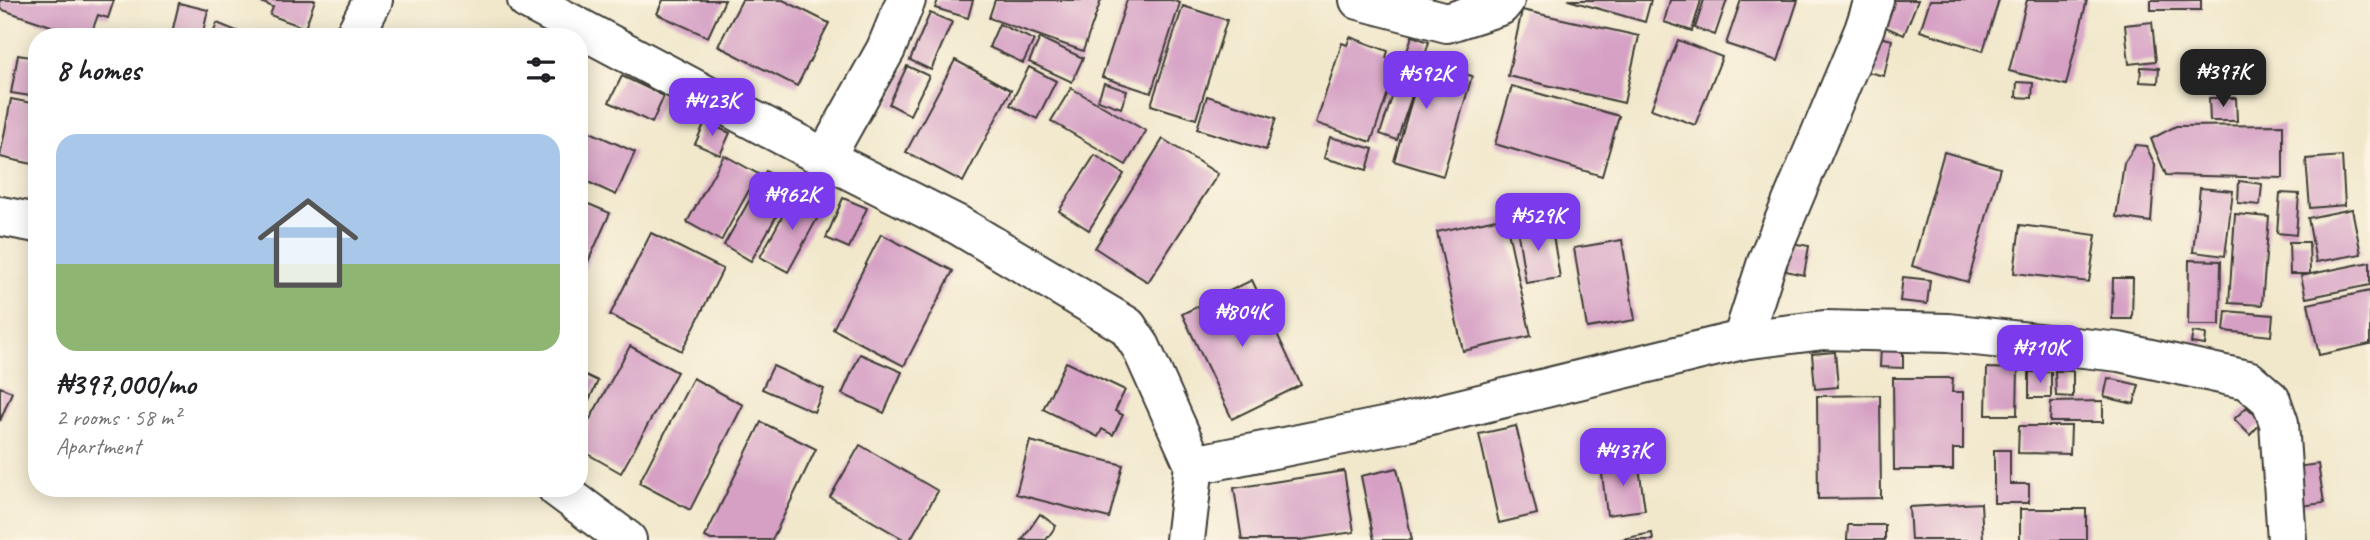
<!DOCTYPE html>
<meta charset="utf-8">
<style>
:root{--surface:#fff;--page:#f2f2f2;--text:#202124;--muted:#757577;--accent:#7c3aed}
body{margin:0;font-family:Caveat,sans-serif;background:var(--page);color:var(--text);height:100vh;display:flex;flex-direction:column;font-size:26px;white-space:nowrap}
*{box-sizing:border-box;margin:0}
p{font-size:23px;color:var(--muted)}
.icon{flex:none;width:38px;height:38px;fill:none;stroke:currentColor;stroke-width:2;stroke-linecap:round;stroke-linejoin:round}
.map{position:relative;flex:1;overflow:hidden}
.details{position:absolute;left:28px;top:28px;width:560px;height:469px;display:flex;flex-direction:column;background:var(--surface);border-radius:28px;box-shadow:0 4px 18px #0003}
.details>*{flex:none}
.price{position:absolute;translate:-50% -60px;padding:0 16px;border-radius:14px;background:var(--accent);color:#fff;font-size:23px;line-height:46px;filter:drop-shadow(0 2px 4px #0008)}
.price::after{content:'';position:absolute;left:50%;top:42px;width:21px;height:16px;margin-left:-10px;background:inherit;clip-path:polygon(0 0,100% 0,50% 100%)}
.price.selected{background:#222;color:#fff}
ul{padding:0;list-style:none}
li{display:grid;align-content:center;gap:14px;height:371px;padding:0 28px}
li span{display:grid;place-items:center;height:217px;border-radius:21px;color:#555}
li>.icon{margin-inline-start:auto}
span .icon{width:126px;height:126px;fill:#fffc;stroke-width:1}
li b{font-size:30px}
h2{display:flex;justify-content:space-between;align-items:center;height:84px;padding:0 28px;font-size:30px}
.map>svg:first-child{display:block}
.building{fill:#d6a0c5}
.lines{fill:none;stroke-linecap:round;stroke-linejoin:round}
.minor-casing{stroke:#3c3b36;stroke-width:42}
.minor{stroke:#fff;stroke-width:38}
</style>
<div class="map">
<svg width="2370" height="540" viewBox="0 0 2370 540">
<rect width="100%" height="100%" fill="#fcf5e5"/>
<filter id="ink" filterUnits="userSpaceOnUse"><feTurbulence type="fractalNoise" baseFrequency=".0143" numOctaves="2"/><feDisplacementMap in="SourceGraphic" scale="14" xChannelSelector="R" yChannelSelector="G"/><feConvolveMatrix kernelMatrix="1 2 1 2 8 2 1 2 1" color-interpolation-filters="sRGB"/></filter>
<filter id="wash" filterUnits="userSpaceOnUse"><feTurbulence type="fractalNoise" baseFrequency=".00686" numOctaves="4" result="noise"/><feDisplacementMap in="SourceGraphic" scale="28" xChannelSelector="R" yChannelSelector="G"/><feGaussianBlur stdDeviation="1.57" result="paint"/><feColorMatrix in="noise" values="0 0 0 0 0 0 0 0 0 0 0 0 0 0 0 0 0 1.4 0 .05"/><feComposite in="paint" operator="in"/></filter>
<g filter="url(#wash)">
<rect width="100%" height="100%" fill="#f1e8cc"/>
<g id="blocks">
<g class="building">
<path d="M0,0H114L108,18L98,15L90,37H84L0,9Z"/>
<path d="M256,0H315L305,28L270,15L273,7Z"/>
<path d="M663,0H725L708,37L657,14Z"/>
<path d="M742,0H783L829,23L797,86L718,46Z"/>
<path d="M938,0H973L968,18L935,8Z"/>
<path d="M995,0H1101L1083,51L989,18Z"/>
<path d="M1127,0H1171L1180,3L1151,93L1102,77Z"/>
<path d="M1568,0H1651L1645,22Z"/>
<path d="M1670,0H1701L1692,31L1664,22Z"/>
<path d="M1704,0H1727L1715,35L1695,28Z"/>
<path d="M1741,0H1798L1778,61L1726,44Z"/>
<path d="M1885,0H1918L1904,35L1876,23Z"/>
<path d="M1930,0H1999L1983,51L1920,31Z"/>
<path d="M2027,0H2087L2066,85L2009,71Z"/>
<rect x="2151" y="0" width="50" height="10"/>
<path d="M179,3L208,10L202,37H171Z"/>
<path d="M1183,6L1227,20L1196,119L1151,105Z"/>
<path d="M1522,10L1639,36L1624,103L1508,76Z"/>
<path d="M930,13L952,22L931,70L910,60Z"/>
<path d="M2152,22L2156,61L2129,64L2125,25Z"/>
<path d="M217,23L251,37H212Z"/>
<path d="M999,24L1034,40L1023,63L989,47Z"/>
<path d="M1412,36L1429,42L1423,61L1472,76L1443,176L1394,161L1421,69L1397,140L1380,134Z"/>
<path d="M1876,36L1892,40L1884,76L1868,72Z"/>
<path d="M1350,37L1388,51L1386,58L1398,63L1371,142L1316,123L1342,43L1347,45Z"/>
<path d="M1040,38L1083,58L1072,82L1029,62Z"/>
<path d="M1678,40L1722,57L1695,125L1651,109Z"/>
<path d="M18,55L37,58V97L11,93Z"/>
<path d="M955,60L1011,90L963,182L906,152Z"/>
<path d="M907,66L929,76L910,115L889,104Z"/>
<path d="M1029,67L1056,81L1037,119L1010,105Z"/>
<path d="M2141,67L2159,68L2158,83L2140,82Z"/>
<path d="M622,76L664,96L652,123L609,102Z"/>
<path d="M2017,82L2033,83L2032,98L2016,97Z"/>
<path d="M1104,83L1127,91L1121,108L1098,100Z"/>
<path d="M1512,86L1619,116L1602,176L1495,144Z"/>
<path d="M1071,88L1146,131L1126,165L1051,121Z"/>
<path d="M1207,96L1276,118L1266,150L1197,129Z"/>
<path d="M2209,98H2236L2237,121H2210Z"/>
<path d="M11,99L37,104V165L0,157Z"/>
<path d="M705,122L730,133L720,155L695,144Z"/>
<path d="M2283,125V178L2166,175L2151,139L2176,126Z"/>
<path d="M579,127L635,152L616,195L579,178Z"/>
<path d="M1330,137L1373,149L1367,170L1324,158Z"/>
<path d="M1163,139L1218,174L1148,282L1095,248Z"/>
<path d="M2136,145L2146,146L2155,165L2151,222L2116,217L2124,163Z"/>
<path d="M1944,152L2000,168L1968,282L1912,266Z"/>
<path d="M724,155L758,174L721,241L687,222Z"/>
<path d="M1095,155L1124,174L1089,230L1059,211Z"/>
<path d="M2342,156L2345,205L2310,208L2306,159Z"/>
<path d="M766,171L793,187L751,261L724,245Z"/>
<path d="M2239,181L2262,184L2260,205L2238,203Z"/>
<path d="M2200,188L2233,191L2225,256L2193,252Z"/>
<path d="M796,191L824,206L788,272L760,257Z"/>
<path d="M2280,193L2299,194L2296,235L2277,233Z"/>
<path d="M843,198L867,208L849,248L826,238Z"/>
<path d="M579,200L610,213L579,282Z"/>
<path d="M2352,209L2361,254L2316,262L2308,218Z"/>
<path d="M2235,214L2269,217L2262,305L2229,303Z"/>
<path d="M1505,217L1531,336L1463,351L1437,232Z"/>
<path d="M1551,223L1560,278L1526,283L1517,228Z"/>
<path d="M2020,225L2096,235L2089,282L2014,273Z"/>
<path d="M651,233L723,269L682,351L610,315Z"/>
<path d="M881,234L953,271L904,366L833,329Z"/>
<path d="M1622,240L1635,320L1587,328L1574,248Z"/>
<path d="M2289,242H2309L2310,274H2290Z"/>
<path d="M1791,243L1809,246L1804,275L1786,271Z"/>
<path d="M2189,260L2221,261L2220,325H2188Z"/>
<path d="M2370,262V285L2306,298L2301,276Z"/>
<path d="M1903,277L1930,280L1927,304L1900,301Z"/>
<path d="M2113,278H2133L2132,319H2112Z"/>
<path d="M1252,280L1301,385L1232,419L1182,314Z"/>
<path d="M2370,291V344L2319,355L2308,304Z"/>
<path d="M2226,311L2273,315L2271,336L2224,331Z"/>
<path d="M2193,332L2206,334L2205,345L2191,343Z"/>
<path d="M630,346L677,372L621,473L579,449V439Z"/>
<path d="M1881,346L1903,347V368L1880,367Z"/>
<path d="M1835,352L1838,387L1815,389L1812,354Z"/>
<path d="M860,354L902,372L884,413L842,394Z"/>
<path d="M1066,362L1125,390L1115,411L1123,415L1113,435L1102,429L1098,437L1043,409Z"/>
<path d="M773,366L824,389L814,412L762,389Z"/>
<path d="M1987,368L2018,369L2017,415H1986Z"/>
<path d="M2055,371H2073V397L2056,396Z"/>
<path d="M579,372L598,381L579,421Z"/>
<rect x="2029" y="372" width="22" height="26"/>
<path d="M693,378L743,405L690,510L639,483Z"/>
<path d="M1893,378H1953L1952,392H1963V449H1953V470H1894Z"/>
<path d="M2108,378L2139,385L2134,404L2104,397Z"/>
<path d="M0,387L12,392L0,421Z"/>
<path d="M1880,395L1881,498L1818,499L1817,396Z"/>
<path d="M2103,401V422H2050L2051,402Z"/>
<path d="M2247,407L2262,422L2250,435L2234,419Z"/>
<path d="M761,422L816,449L772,540H711L705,537Z"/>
<path d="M1516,426L1537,514L1499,523L1479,434Z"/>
<path d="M2019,426H2071L2070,454L2018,453Z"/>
<path d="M1030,441L1123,465L1109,518L1016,494Z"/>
<path d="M860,445L938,491L910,540H905L830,497Z"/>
<path d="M1994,450H2010V484H2029V503H1994Z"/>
<path d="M1638,460L1645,510L1607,515L1601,466Z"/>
<path d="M2318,464L2324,503L2301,506L2296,467Z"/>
<path d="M1397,468L1412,540H1374L1361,476Z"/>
<path d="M1344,471L1354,532L1300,540H1242L1234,488Z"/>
<path d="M1981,503L1983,540H1911L1909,507Z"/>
<rect x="2020" y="509" width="66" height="31"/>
<path d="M1040,514L1056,526L1046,540H1022Z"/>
<path d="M1848,525H1885V540H1847Z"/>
<path d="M1652,533L1653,540H1622V539Z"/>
</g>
</g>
</g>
<g filter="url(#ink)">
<use href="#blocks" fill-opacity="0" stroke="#3c3b36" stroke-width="2"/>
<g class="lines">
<g class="minor-casing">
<g id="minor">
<path d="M527,0L825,158L958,225L1127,326L1141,347L1194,465L1185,540"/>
<path d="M1359,0L1447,23L1500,6L1505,0"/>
<path d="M354,37L373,0"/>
<path d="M825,158L886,49L906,0"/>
<path d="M0,216L37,223"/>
<path d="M1742,340L1768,259L1864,30L1874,0"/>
<path d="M1194,465L1398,424L1742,340L1824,330L1948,333L2119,352L2248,380L2271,400L2279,423L2287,540"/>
<path d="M557,488L627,540"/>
</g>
</g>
<use href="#minor" class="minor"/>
</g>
</g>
</svg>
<b class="price selected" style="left:2223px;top:109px">₦397K</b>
<b class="price" style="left:1426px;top:111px">₦592K</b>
<b class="price" style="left:712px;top:138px">₦423K</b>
<b class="price" style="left:792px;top:232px">₦962K</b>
<b class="price" style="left:1538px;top:253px">₦529K</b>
<b class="price" style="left:1242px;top:349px">₦804K</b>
<b class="price" style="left:2040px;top:385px">₦710K</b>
<b class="price" style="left:1623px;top:488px">₦437K</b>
<section class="details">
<h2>8 homes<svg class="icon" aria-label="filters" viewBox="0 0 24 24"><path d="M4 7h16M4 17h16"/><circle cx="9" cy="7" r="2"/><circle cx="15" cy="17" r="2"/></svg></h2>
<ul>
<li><span style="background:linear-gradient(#a9c7e8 60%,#8fb573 0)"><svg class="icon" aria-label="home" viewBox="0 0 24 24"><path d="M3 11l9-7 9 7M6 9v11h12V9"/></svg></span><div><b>₦397,000/mo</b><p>2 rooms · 58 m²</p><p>Apartment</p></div></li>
</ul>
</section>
</div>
